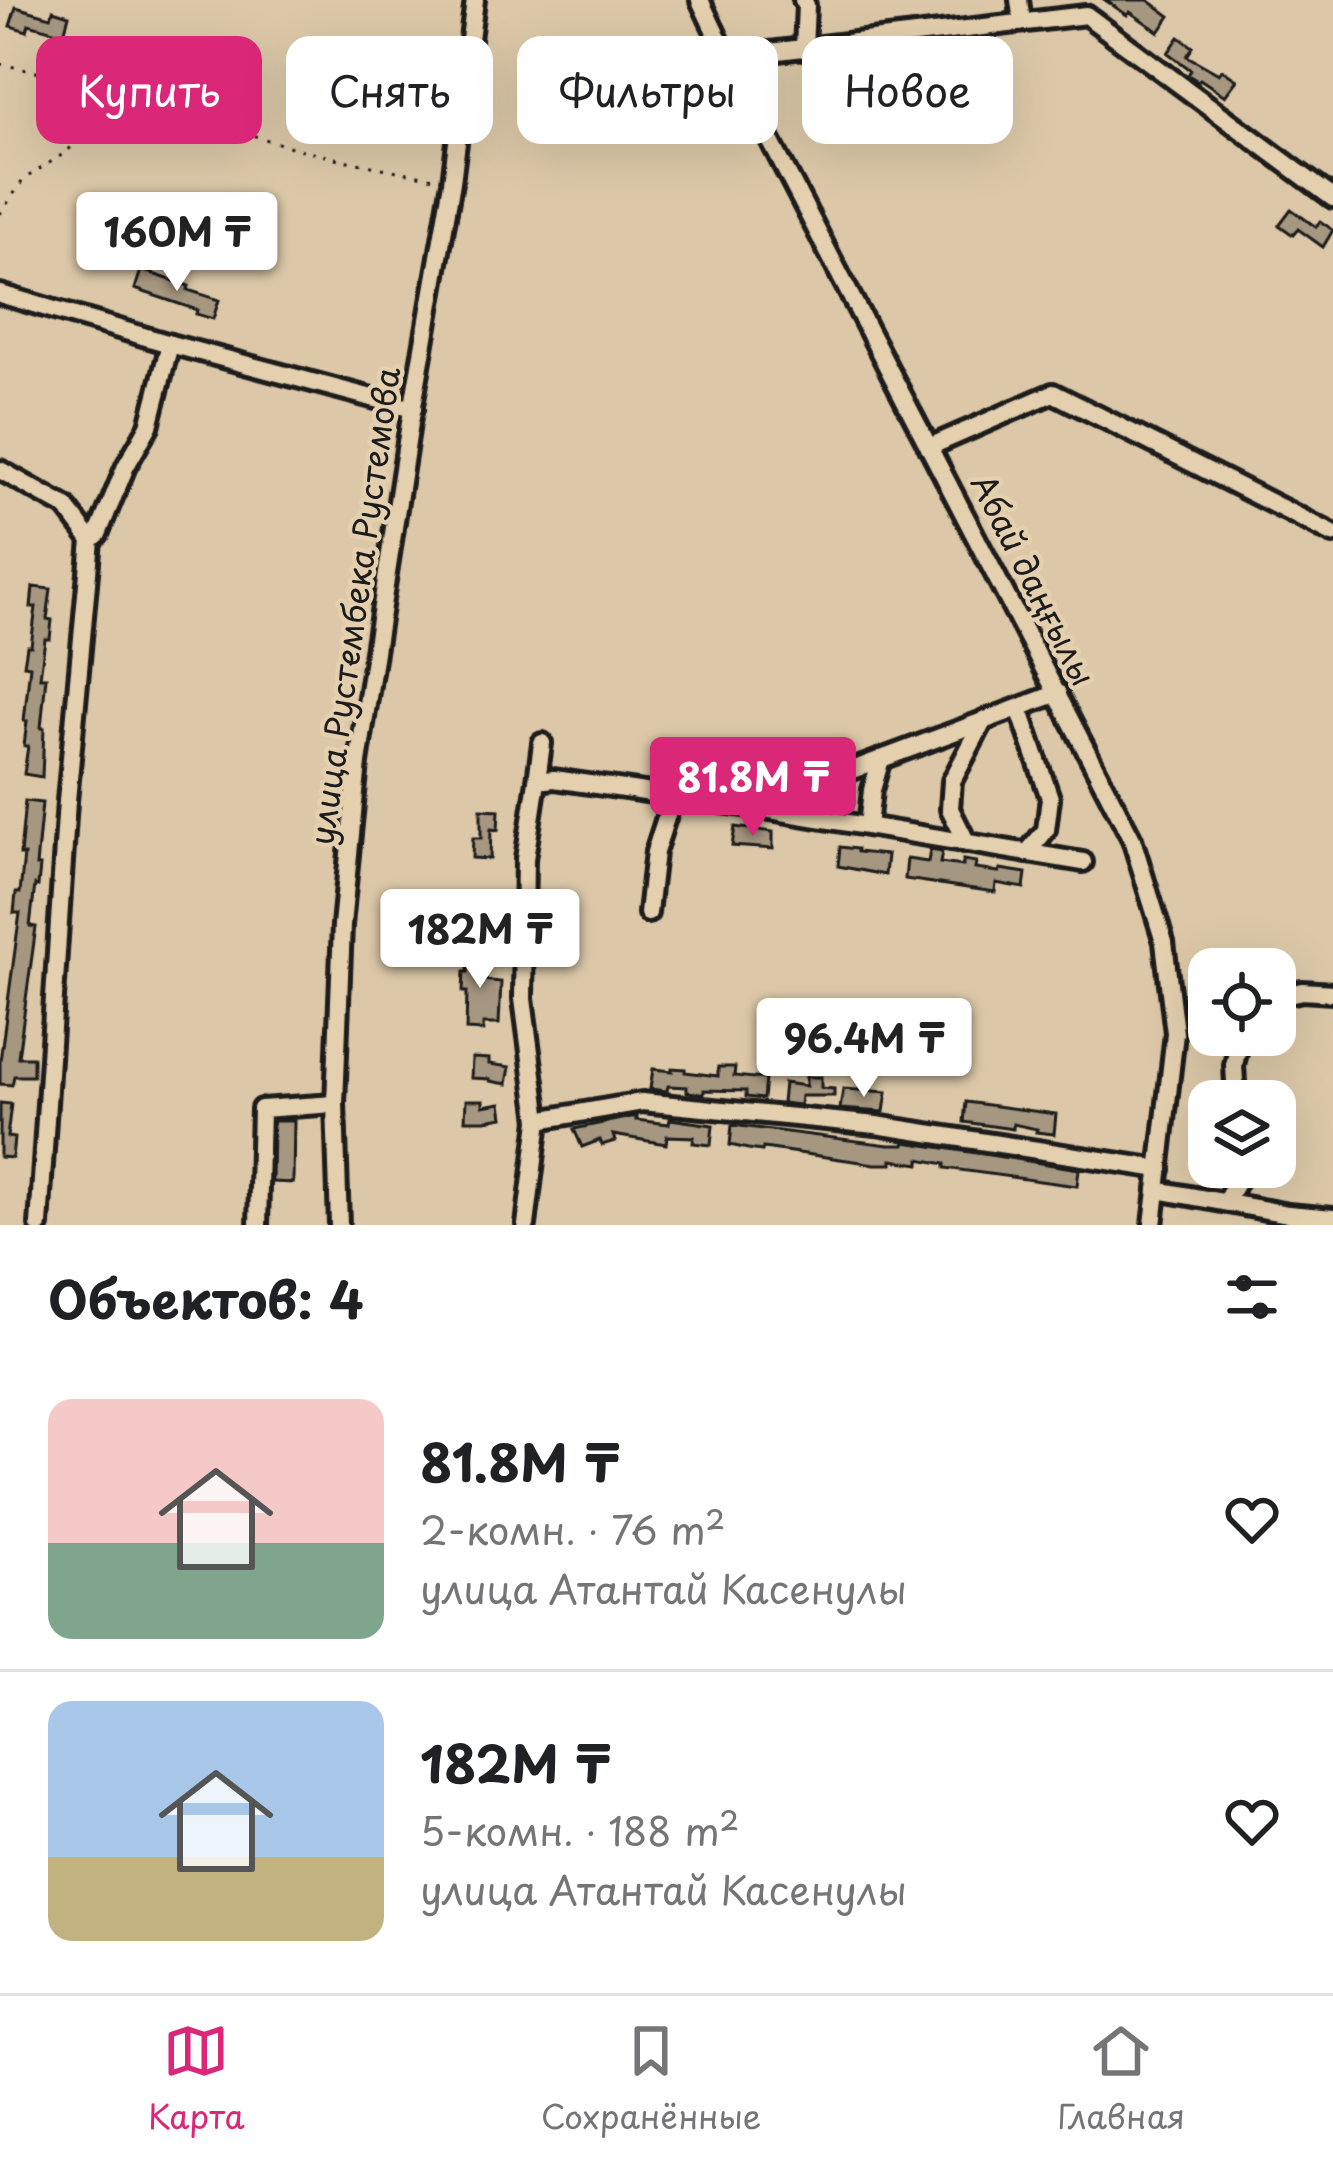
<!DOCTYPE html>
<html lang="ru">
<meta charset="utf-8">
<style>
:root{--surface:#fff;--page:#f6f6f6;--text:#202124;--muted:#757577;--line:#e0e0e0;--accent:#db2777}
body{margin:0;font-family:"Playpen Sans",sans-serif;background:var(--page);color:var(--text);height:100vh;display:flex;flex-direction:column;font-size:45px;white-space:nowrap}
*{box-sizing:border-box;margin:0}
p{font-size:39px;color:var(--muted)}
.icon{flex:none;width:66px;height:66px;fill:none;stroke:currentColor;stroke-width:2;stroke-linecap:round;stroke-linejoin:round}
.map{position:relative;height:1225px;overflow:hidden}
.details{display:flex;flex-direction:column;background:var(--surface);flex:1}
.details>*{flex:none}
.banner{position:absolute;left:36px;top:36px;width:1263px;height:108px;display:flex;gap:24px}
.tools{position:absolute;left:1188px;top:948px;display:grid;gap:24px}
.tools a{display:grid;place-items:center;width:108px;height:108px;border-radius:24px;background:var(--surface);box-shadow:0 12px 48px #0002;font-size:60px}
.price{position:absolute;translate:-50% -102px;padding:0 27px;border-radius:12px;background:#fff;color:#222;font-size:39px;line-height:78px;filter:drop-shadow(0 3px 6px #0008)}
.price::after{content:'';position:absolute;left:50%;top:72px;width:36px;height:27px;margin-left:-18px;background:inherit;clip-path:polygon(0 0,100% 0,50% 100%)}
.price.selected{background:var(--accent);color:#fff}
ul{padding:0;list-style:none}
li{display:flex;align-items:center;gap:36px;height:300px;padding:0 48px}
li+li{border-top:3px solid var(--line)}
li span{display:grid;place-items:center;flex:none;width:336px;height:240px;border-radius:24px;color:#555}
li>.icon{margin-inline-start:auto}
span .icon{width:144px;height:144px;fill:#fffc;stroke-width:1}
li b{font-size:51px}
h2{display:flex;justify-content:space-between;align-items:center;height:144px;padding:0 48px;font-size:51px}
.pill{padding:0 42px;border-radius:24px;background:var(--surface);box-shadow:0 12px 48px #0002;font-size:42px;line-height:108px}
.pill.selected{background:var(--accent);color:#fff}
.tabs{display:flex;justify-content:space-around;align-items:center;height:168px;border-top:3px solid var(--line);background:var(--surface);font-size:33px;color:var(--muted)}
.tabs a{display:grid;justify-items:center;gap:6px}
.tabs .selected{color:var(--accent)}
.map>svg:first-child{display:block}
.building{fill:#a69781;stroke:#1c1c1c;stroke-width:3}
.lines{fill:none;stroke-linecap:round;stroke-linejoin:round}
.minor-casing{stroke:#1c1c1c;stroke-width:26}
.path{stroke:#1c1c1c;stroke-width:3;stroke-dasharray:3 9;stroke-linecap:butt}
.minor{stroke:#e4cfae;stroke-width:16}
.labels{text-anchor:middle;stroke-width:9;stroke-linejoin:round;paint-order:stroke}
.street-label{font-size:33px;fill:#1c1c1c;stroke:#e4cfae}
</style>
<div class="map">
<svg width="1333" height="1225" viewBox="0 0 1333 1225">
<rect width="100%" height="100%" fill="#dcc8a8"/>
<filter id="ink" filterUnits="userSpaceOnUse"><feTurbulence type="fractalNoise" baseFrequency=".00833" numOctaves="2"/><feDisplacementMap in="SourceGraphic" scale="24" xChannelSelector="R" yChannelSelector="G"/><feConvolveMatrix kernelMatrix="1 2 1 2 8 2 1 2 1" color-interpolation-filters="sRGB"/></filter>
<g filter="url(#ink)">
<g class="building">
<path d="M1105,0H1148L1170,16L1159,32L1130,12L1127,15Z"/>
<path d="M16,7L51,17L53,10L69,15L64,34L29,24L27,31L10,26Z"/>
<path d="M1179,37L1193,47L1187,56L1219,74L1222,70L1237,80L1225,96L1200,79L1198,81L1188,75L1191,70L1168,53Z"/>
<path d="M1291,209L1316,227L1320,221L1333,230L1323,247L1298,229L1293,235L1279,225Z"/>
<path d="M141,270L189,286L188,290L219,300L213,319L196,314L197,310L135,289Z"/>
<path d="M33,587L51,589L47,619L52,620L50,639H45L40,677H46L41,728H44L42,777L24,774L28,746H24L27,721H24L30,666L24,665L27,646H31L36,607H31Z"/>
<path d="M25,801L42,803L36,866H40L38,886L35,885L30,926L36,927L18,1057H33V1076H14L12,1085L0,1084V1061L20,913H14L16,893H20L24,855H20Z"/>
<path d="M481,809L499,810L498,830L491,829L490,859L472,858L473,838H481Z"/>
<path d="M735,827L773,832V849L732,846Z"/>
<path d="M840,847L857,849V852L887,855L885,875L838,866Z"/>
<path d="M930,850L942,852L940,863L963,866V860L976,862L975,869L999,872L1000,869L1026,873L1024,888L996,883L995,892L905,879L907,859L928,862Z"/>
<path d="M469,940L486,941L481,980L501,982L499,1024H483V1031L466,1030L467,992H463L464,972H468Z"/>
<path d="M472,1058L489,1059V1064L510,1067L507,1084L490,1081V1079L471,1078Z"/>
<path d="M718,1067H735L734,1076L765,1079L763,1099L746,1097V1091L704,1090V1094L687,1092V1087L668,1086L667,1091L650,1089L653,1069L672,1071V1068L685,1069V1072L718,1076Z"/>
<path d="M806,1077H821V1088L834,1089V1096H801L800,1105L782,1103L784,1083L806,1086Z"/>
<path d="M843,1089L887,1092L884,1112L840,1109Z"/>
<path d="M466,1100H483V1106L501,1103L503,1117L486,1120H465Z"/>
<path d="M966,1102L1056,1114L1054,1134L1036,1132L1037,1129L1013,1124V1129L964,1122Z"/>
<path d="M0,1103L11,1104L7,1137L14,1138L12,1158L0,1157Z"/>
<path d="M631,1117H637L636,1120L669,1124L670,1119L713,1125L711,1145L693,1143L694,1137L667,1136L666,1144L613,1135L615,1141L602,1145L600,1140L582,1147L574,1129Z"/>
<path d="M273,1121H294L293,1183L272,1182Z"/>
<path d="M732,1125L889,1145H904L905,1142L1079,1169L1077,1186L945,1168V1164L920,1159V1164L892,1160V1164H875L763,1148L762,1151L748,1149L730,1145Z"/>
</g>
<g class="lines">
<g class="minor-casing">
<g id="minor">
<path d="M700,0L727,57L1132,839L1164,942L1175,1033L1153,1225"/>
<path d="M803,0L806,5L804,49"/>
<path d="M1019,0L1022,22"/>
<path d="M727,57L1086,15L1333,198"/>
<path d="M0,294L170,344L413,409"/>
<path d="M929,447L1053,393L1333,534"/>
<path d="M0,470L66,507L91,540L98,534L126,466L149,426L170,344"/>
<path d="M1019,708L1050,798L1046,830L1027,853"/>
<path d="M537,781L542,743"/>
<path d="M758,808L1083,862"/>
<path d="M868,826L872,790L881,759"/>
<path d="M967,843L950,809L952,781L984,720"/>
<path d="M648,913L655,852L673,796"/>
<path d="M1275,997L1302,991L1333,993"/>
<path d="M1236,1101L1234,1065L1241,1035"/>
<path d="M539,1120L523,999L525,859L537,781L554,779L757,808L804,788L1058,693"/>
<path d="M1157,1190L1288,1214L1333,1218"/>
<path d="M1225,1202L1239,1178L1238,1167"/>
<path d="M39,1225L67,801L91,540"/>
<path d="M258,1225L261,1109L335,1104"/>
<path d="M339,1225L335,1104L342,925L358,763L410,423L452,182L475,0"/>
<path d="M526,1225L539,1120L642,1102L876,1125L1160,1169"/>
</g>
</g>
<g class="path">
<path d="M0,64C97,84 190,117 285,145C335,160 388,169 439,179"/>
<path d="M0,214L24,179L65,153L93,127L114,93"/>
</g>
<use href="#minor" class="minor"/>
</g>
</g>
<g class="labels">
<g class="street-label">
<text transform="translate(1033 580) rotate(63)" y="12">Абай даңғылы</text>
<text transform="translate(355 606) rotate(-82)" y="12">улица Рустембека Рустемова</text>
</g>
</g>
</svg>
<div class="tools">
<a><svg class="icon" aria-label="locate" viewBox="0 0 24 24"><circle cx="12" cy="12" r="6"/><path d="M12 2v4M12 18v4M2 12h4M18 12h4"/></svg></a>
<a><svg class="icon" aria-label="layers" viewBox="0 0 24 24"><path d="M12 4l9 5-9 5-9-5zM3 14l9 5 9-5"/></svg></a>
</div>
<b class="price" style="left:177px;top:294px">160M ₸</b>
<b class="price selected" style="left:753px;top:839px">81.8M ₸</b>
<b class="price" style="left:480px;top:991px">182M ₸</b>
<b class="price" style="left:864px;top:1100px">96.4M ₸</b>
<div class="banner">
<a class="pill selected">Купить</a>
<a class="pill">Снять</a>
<a class="pill">Фильтры</a>
<a class="pill">Новое</a>
</div>
</div>
<section class="details">
<h2>Объектов: 4<svg class="icon" aria-label="filters" viewBox="0 0 24 24"><path d="M4 7h16M4 17h16"/><circle cx="9" cy="7" r="2"/><circle cx="15" cy="17" r="2"/></svg></h2>
<ul>
<li><span style="background:linear-gradient(#f6c9c9 60%,#7fa58c 0)"><svg class="icon" aria-label="home" viewBox="0 0 24 24"><path d="M3 11l9-7 9 7M6 9v11h12V9"/></svg></span><div><b>81.8M ₸</b><p>2-комн. · 76 m²</p><p>улица Атантай Касенулы</p></div><svg class="icon" aria-label="heart" viewBox="0 0 24 24"><path d="M12 20l-8-8c-3-5 5-10 8-4 3-6 11-1 8 4z"/></svg></li>
<li><span style="background:linear-gradient(#a9c7e8 65%,#c2b280 0)"><svg class="icon" aria-label="home" viewBox="0 0 24 24"><path d="M3 11l9-7 9 7M6 9v11h12V9"/></svg></span><div><b>182M ₸</b><p>5-комн. · 188 m²</p><p>улица Атантай Касенулы</p></div><svg class="icon" aria-label="heart" viewBox="0 0 24 24"><path d="M12 20l-8-8c-3-5 5-10 8-4 3-6 11-1 8 4z"/></svg></li>
</ul>
</section>
<nav class="tabs">
<a class="selected"><svg class="icon" aria-label="map" viewBox="0 0 24 24"><path d="M3 6l6-2 6 2 6-2v14l-6 2-6-2-6 2zM9 4v14M15 6v14"/></svg>Карта</a>
<a><svg class="icon" aria-label="saved" viewBox="0 0 24 24"><path d="M7 4h10v16l-5-4-5 4z"/></svg>Сохранённые</a>
<a><svg class="icon" aria-label="home" viewBox="0 0 24 24"><path d="M3 11l9-7 9 7M6 9v11h12V9"/></svg>Главная</a>
</nav>
